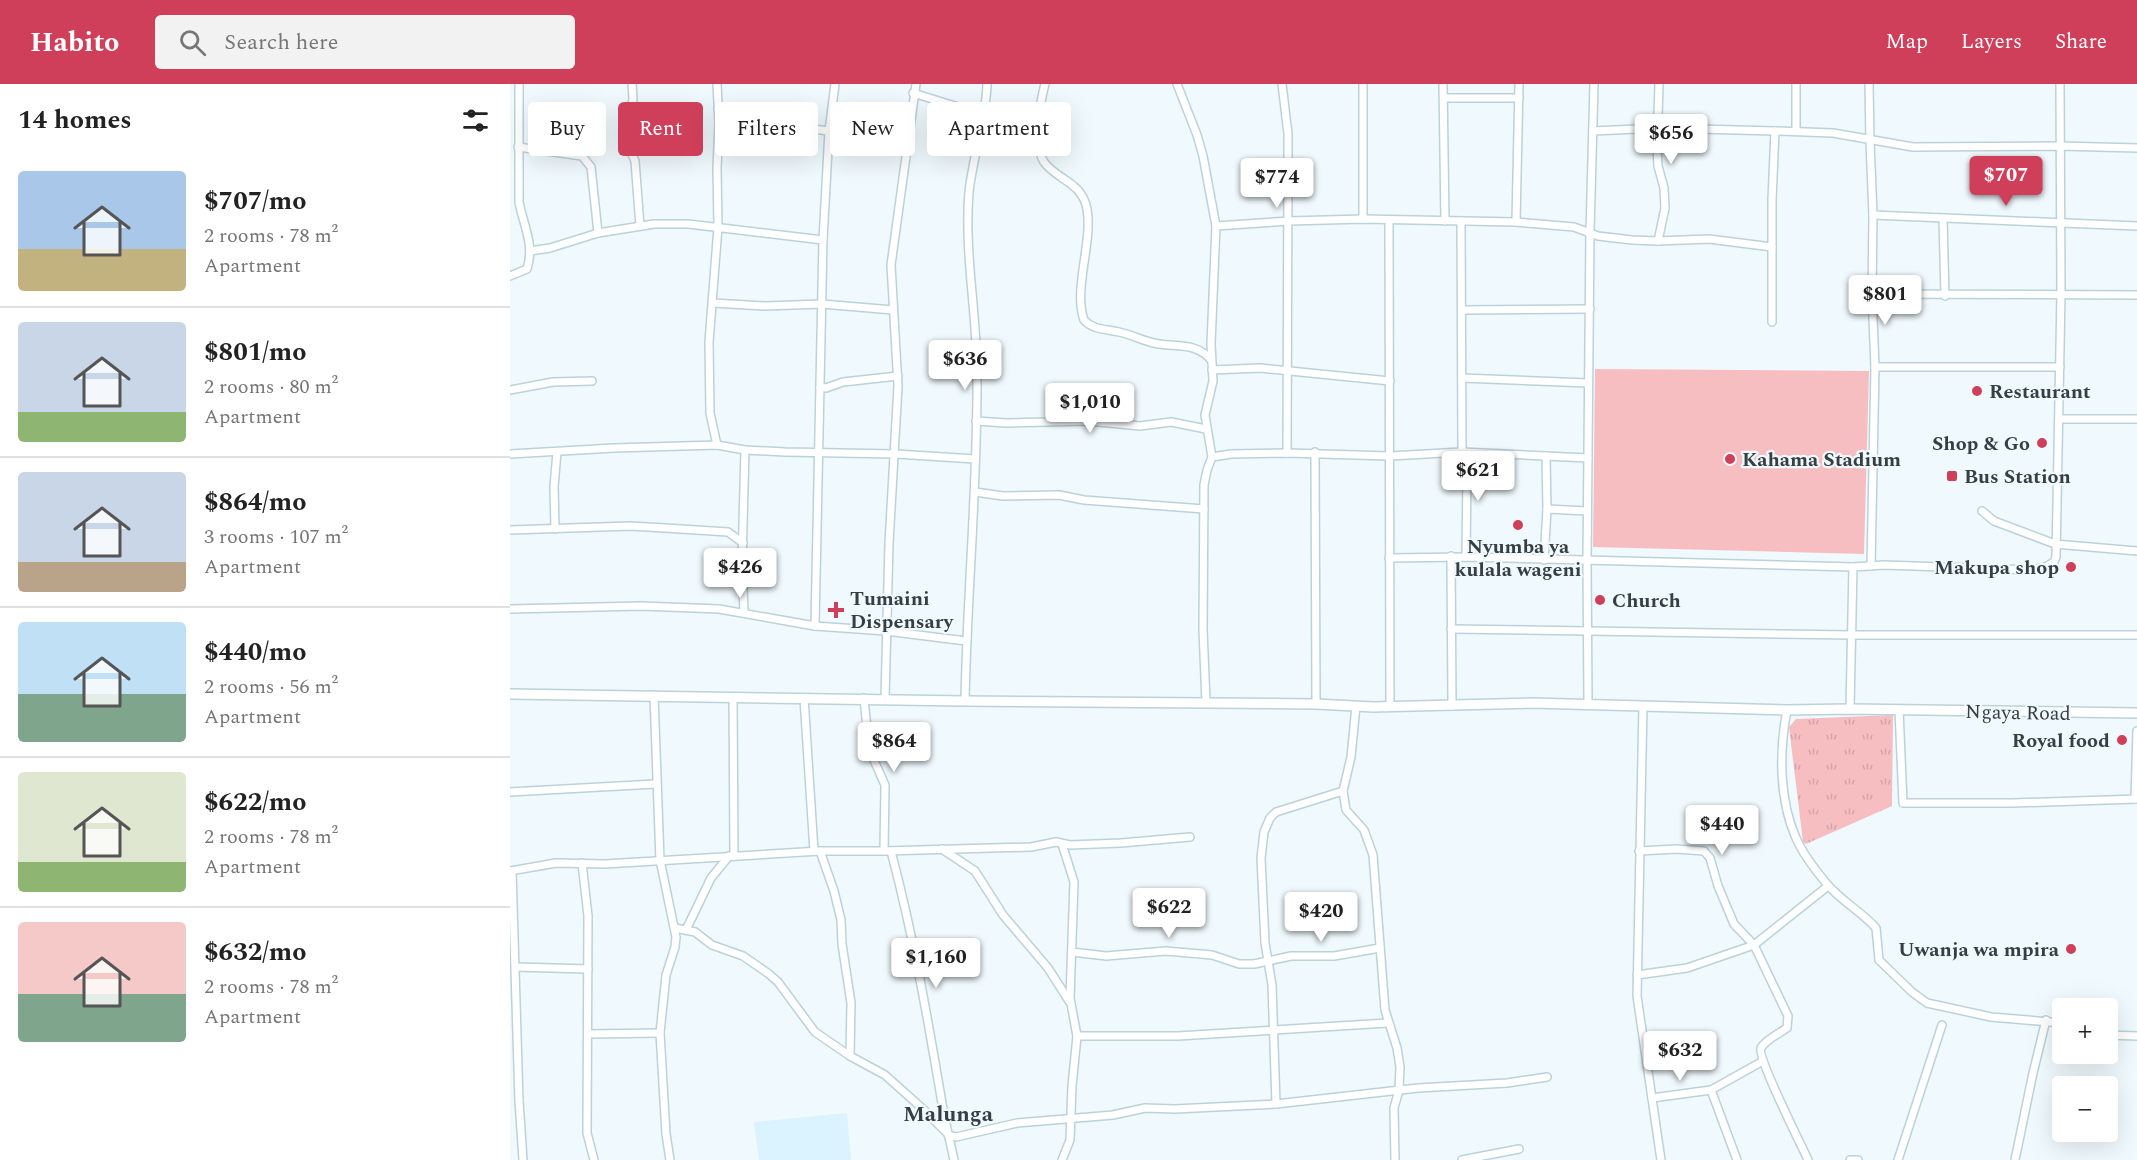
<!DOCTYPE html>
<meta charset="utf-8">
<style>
:root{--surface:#fff;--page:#f2f2f2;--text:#222;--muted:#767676;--line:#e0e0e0;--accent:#cf3f5a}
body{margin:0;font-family:Spectral,serif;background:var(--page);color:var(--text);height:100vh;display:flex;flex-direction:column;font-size:22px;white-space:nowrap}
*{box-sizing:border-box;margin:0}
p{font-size:20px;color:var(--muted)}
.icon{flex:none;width:33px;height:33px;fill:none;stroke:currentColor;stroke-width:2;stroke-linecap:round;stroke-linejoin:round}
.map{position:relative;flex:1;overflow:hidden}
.details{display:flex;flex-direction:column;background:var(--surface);width:510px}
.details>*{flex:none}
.top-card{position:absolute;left:18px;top:18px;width:570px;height:54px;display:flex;gap:12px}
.controls{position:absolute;left:1542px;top:914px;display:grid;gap:12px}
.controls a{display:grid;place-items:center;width:66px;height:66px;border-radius:6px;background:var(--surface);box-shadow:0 6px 24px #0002;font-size:30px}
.price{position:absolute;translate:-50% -51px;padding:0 14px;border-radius:6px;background:#fff;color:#222;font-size:20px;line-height:39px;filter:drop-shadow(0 2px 3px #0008)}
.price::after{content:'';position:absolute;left:50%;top:36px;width:18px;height:14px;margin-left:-9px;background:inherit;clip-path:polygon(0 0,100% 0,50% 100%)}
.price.active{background:var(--accent);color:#fff}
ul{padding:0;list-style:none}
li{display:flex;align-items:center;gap:18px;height:150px;padding:0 18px}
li+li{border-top:2px solid var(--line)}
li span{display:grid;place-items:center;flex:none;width:168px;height:120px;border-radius:6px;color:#555}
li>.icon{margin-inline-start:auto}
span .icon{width:72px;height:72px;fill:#fffc;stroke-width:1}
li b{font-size:26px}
h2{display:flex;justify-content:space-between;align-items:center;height:72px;padding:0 18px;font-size:26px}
.pill{padding:0 21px;border-radius:6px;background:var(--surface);box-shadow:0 6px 24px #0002;font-size:21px;line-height:54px}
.pill.active{background:var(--accent);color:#fff}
header{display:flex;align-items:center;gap:36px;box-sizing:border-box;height:84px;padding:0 30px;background:var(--accent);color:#fff}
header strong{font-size:28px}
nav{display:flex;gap:33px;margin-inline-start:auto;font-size:21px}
.search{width:420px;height:54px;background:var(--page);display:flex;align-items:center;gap:15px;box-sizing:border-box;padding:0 21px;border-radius:6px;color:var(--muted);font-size:22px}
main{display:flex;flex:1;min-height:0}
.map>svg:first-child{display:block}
.built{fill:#daf3fe}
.grass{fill:url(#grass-tufts)}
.pitch{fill:#f7bec2}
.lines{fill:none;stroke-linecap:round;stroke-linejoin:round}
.minor-casing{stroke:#bbd2db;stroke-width:10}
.tertiary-casing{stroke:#bbd2db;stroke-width:12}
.minor{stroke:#fff;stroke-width:7}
.tertiary{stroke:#fff;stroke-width:9}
.poi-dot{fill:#cf3f5a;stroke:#f0f9fd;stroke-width:2}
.labels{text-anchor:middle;stroke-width:4.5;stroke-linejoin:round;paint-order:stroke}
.poi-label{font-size:20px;font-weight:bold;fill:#363f43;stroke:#f0f9fd;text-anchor:start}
.street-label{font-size:20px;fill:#363f43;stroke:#f0f9fd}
.quarter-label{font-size:22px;font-weight:bold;fill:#363f43;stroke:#f0f9fd}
</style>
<header>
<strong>Habito</strong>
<div class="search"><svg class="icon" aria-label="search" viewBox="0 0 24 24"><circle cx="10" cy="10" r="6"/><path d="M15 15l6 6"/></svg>Search here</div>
<nav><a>Map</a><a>Layers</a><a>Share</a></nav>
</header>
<main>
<section class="details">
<h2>14 homes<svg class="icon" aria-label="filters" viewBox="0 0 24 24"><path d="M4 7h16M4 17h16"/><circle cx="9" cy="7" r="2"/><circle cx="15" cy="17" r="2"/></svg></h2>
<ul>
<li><span style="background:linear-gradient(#a9c7e8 65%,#c2b280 0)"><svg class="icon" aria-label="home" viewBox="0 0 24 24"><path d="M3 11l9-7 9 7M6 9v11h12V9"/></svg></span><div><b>$707/mo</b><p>2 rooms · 78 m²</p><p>Apartment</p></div></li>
<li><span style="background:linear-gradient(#c9d6e8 75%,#8fb573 0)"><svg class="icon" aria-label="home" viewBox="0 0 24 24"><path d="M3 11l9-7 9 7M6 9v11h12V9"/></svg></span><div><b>$801/mo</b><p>2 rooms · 80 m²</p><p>Apartment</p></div></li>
<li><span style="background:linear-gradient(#c9d6e8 75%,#b9a48a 0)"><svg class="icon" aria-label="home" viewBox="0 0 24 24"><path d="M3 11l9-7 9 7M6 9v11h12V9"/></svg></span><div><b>$864/mo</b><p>3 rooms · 107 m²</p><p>Apartment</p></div></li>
<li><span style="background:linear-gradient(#bfe0f5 60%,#7fa58c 0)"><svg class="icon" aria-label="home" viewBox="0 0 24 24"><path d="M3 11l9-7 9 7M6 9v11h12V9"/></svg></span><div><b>$440/mo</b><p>2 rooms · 56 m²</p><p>Apartment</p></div></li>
<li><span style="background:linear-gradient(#dfe7d0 75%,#8fb573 0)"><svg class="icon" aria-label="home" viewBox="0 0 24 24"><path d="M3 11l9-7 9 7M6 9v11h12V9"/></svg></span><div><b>$622/mo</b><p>2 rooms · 78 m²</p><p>Apartment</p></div></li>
<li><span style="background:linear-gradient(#f6c9c9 60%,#7fa58c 0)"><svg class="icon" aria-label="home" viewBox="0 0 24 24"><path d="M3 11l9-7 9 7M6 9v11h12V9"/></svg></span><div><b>$632/mo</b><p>2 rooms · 78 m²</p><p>Apartment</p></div></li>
</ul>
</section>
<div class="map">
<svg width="1627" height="1076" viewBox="0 0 1627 1076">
<defs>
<pattern id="grass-tufts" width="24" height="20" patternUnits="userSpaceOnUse" patternTransform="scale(1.5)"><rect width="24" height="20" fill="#f7bec2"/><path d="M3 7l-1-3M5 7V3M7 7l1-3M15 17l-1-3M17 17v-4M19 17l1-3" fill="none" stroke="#d4a4a8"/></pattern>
</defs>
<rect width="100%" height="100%" fill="#f0f9fd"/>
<path class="built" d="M337,1029L341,1076H249L244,1038Z"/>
<path class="grass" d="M1383,631L1382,722L1296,760L1293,758L1279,643L1286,635Z"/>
<path class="pitch" d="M1085,285L1359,287L1354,470L1083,463Z"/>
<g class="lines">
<g class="minor-casing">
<g id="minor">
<path d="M122,0L123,15L115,54L125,77L130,142"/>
<path d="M535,0C530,18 523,62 534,78C547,96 572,98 577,125C583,158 563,205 574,236C583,246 596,245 609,248C623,251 635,258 649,260C669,263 687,259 701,276"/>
<path d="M667,0L687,51L693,72L706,142"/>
<path d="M772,0L778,50V85L777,369"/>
<path d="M933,0L935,137"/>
<path d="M1286,0V47"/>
<path d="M1359,0L1360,57L1363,131L1362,210L1365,283L1361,482"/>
<path d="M403,9L474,31"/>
<path d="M934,14H1009"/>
<path d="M208,25L271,41L319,47"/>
<path d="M1083,47L1149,44L1265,47L1323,49L1403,63L1550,62L1627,64"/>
<path d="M8,63L72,72L81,83L88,149"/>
<path d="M1363,131L1627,142"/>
<path d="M1433,134L1435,212"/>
<path d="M853,135V0"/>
<path d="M879,137L880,623"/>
<path d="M951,137L952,368L957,388L956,473"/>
<path d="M1006,138L1009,0"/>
<path d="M1148,157L1155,124L1154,104L1148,82L1147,64L1149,0"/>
<path d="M20,167L40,164L88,149L144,140H178L313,156"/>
<path d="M0,192L17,185C25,161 13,140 9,118V0"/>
<path d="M1362,210L1627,211"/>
<path d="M203,219L255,222L312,220L383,226"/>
<path d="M953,226L1080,225"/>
<path d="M1262,238V116L1265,47"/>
<path d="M1365,283H1550"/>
<path d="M702,286L750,284L880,297"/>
<path d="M952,294L1078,299"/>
<path d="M310,303L316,304L333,298L388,292"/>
<path d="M0,306L43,298L82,297"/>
<path d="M1550,335H1627"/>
<path d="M466,337L496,339L578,337L630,342L661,338L696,345"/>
<path d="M207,361L200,329L199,258L208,143L207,84L209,39L207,0"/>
<path d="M805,368L806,620"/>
<path d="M0,370L104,364L207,361L235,366L275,368L386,370L465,375"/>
<path d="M702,373L695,331L703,297L701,260L706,142L779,137L853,135L1006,138L1064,143L1088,152L1122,156L1148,157L1199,155L1262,163"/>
<path d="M465,408L493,412L549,411L574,416L694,425"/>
<path d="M1037,425L1077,427"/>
<path d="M1472,427L1484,437L1545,460L1627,467"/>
<path d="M45,445L44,403L47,368"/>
<path d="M0,446L120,442L155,444L218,448L233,459"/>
<path d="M941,472L942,622"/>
<path d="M879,474L956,473L1343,483L1374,481L1522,486L1535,483L1544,478L1546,473L1551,210L1550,0"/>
<path d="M1034,476L1037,425L1036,372"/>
<path d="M0,525L131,522L209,525L305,542L376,547L456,557"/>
<path d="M234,528L232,478L235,366"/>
<path d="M305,542L313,156L319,47L325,0"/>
<path d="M941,545L1342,551H1627"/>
<path d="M144,611L150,776L166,853L165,863L156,891L150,949L156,1050L160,1076"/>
<path d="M223,613L224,772"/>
<path d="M294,614L304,767"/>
<path d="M354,614L359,665L375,701L374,767"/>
<path d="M375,615L379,459L388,302L381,181L406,0"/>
<path d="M455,617C457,508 468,399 467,289C467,229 454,169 459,108C463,71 476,37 477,0"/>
<path d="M696,618L693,546L694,401L697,386L702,373L721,370L777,369L880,372L952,368L1078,374"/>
<path d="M1078,620L1077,477L1080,148L1084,0"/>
<path d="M846,622L841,673L833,707L836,726L854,746L863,771L875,926L887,964L890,983L889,1006L884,1024L885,1076"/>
<path d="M1133,622L1127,912L1151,1076"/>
<path d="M1340,625L1343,483"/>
<path d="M1277,626C1269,667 1269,716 1286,754C1293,770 1306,787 1317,800C1331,817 1352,828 1366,844L1369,876L1402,908L1417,919L1481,933L1552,939"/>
<path d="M1389,626L1393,719H1503L1627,715"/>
<path d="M0,708L145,700"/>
<path d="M1625,715L1627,647"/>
<path d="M432,765L465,787L493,831L538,884L559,917"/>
<path d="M310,767L324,807L331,836L332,860L341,919L340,972"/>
<path d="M381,767C404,854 419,942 434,1031C437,1046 441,1061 444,1076"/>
<path d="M1129,767L1166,765L1194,767L1200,774L1208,802L1224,840L1244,861L1278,932L1277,944C1270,949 1255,956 1251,964C1247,974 1291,1060 1298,1076"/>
<path d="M72,779L78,832L77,1049L84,1076"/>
<path d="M0,787L46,779L95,780L310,767H374L521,763L546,758L560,761L611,759L680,753"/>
<path d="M2,787L9,1017L13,1076"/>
<path d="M165,844L185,848L202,861L233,872L259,890L268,898L305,948L340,972L375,991L413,1025L439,1051L446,1053L507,1039L603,1031L635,1024L665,1025L766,1020L908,1004L997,999L1037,993"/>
<path d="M176,846L201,794L219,772"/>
<path d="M562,868L596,872L656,867L702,871L729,880H744L781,872H824L870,864"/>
<path d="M6,883L78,885"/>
<path d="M1127,891L1177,884L1244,861L1318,802"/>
<path d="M78,950L150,949"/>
<path d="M1598,951L1627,952"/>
<path d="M567,952H668L877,939"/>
<path d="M1142,1014L1201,1006"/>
<path d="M766,1020L762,901L755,859L751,774L754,748L760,734L766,728L833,707"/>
<path d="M552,1076L560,1056L562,1002L567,952L560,914L564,798L552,760"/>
<path d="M952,1076L1009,1065"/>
<path d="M1227,1076L1201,1006L1253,977"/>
<path d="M1340,1076H1348"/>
<path d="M1388,1076L1432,941"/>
<path d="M1505,1076L1523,989L1536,936"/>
</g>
</g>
<g class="tertiary-casing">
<path id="tertiary" d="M0,610L455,617L806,620L863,623L1022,619L1277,626L1340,625L1627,629"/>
</g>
<use href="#minor" class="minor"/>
<use href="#tertiary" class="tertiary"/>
</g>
<g class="poi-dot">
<circle cx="1467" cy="307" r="6"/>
<circle cx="1532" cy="359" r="6"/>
<circle cx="1220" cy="375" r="6"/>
<rect x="1436" y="386" width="12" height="12" rx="3"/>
<circle cx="1008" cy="441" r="6"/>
<circle cx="1561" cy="483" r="6"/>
<circle cx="1090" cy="516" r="6"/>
<path d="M323 517h6v6h6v6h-6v6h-6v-6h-6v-6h6z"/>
<circle cx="1612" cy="656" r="6"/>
<circle cx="1561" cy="865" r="6"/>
</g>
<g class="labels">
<g class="poi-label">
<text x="1479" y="314">Restaurant</text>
<text x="1520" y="366" text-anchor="end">Shop &amp; Go</text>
<text x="1232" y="382">Kahama Stadium</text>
<text x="1454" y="399">Bus Station</text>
<text x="1008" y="469" text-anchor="middle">Nyumba ya<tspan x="1008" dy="23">kulala wageni</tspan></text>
<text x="1549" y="490" text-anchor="end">Makupa shop</text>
<text x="340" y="521">Tumaini<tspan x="340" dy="23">Dispensary</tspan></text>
<text x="1102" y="523">Church</text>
<text x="1600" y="663" text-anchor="end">Royal food</text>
<text x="1549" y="872" text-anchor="end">Uwanja wa mpira</text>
</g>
<g class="street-label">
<text transform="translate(1508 628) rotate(1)" y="7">Ngaya Road</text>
</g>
<g class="quarter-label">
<text x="438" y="1037">Malunga</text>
</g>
</g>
</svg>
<div class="controls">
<a>+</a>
<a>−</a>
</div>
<b class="price" style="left:1161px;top:81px">$656</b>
<b class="price active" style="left:1496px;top:123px">$707</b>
<b class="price" style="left:767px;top:125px">$774</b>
<b class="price" style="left:1375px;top:242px">$801</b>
<b class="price" style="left:455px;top:307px">$636</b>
<b class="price" style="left:580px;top:350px">$1,010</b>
<b class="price" style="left:968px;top:418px">$621</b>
<b class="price" style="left:230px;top:515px">$426</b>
<b class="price" style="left:384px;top:689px">$864</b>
<b class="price" style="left:1212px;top:772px">$440</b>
<b class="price" style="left:659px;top:855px">$622</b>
<b class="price" style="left:811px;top:859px">$420</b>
<b class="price" style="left:426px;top:905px">$1,160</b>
<b class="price" style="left:1170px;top:998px">$632</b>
<div class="top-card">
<a class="pill">Buy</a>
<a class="pill active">Rent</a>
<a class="pill">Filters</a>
<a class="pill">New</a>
<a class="pill">Apartment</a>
</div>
</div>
</main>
